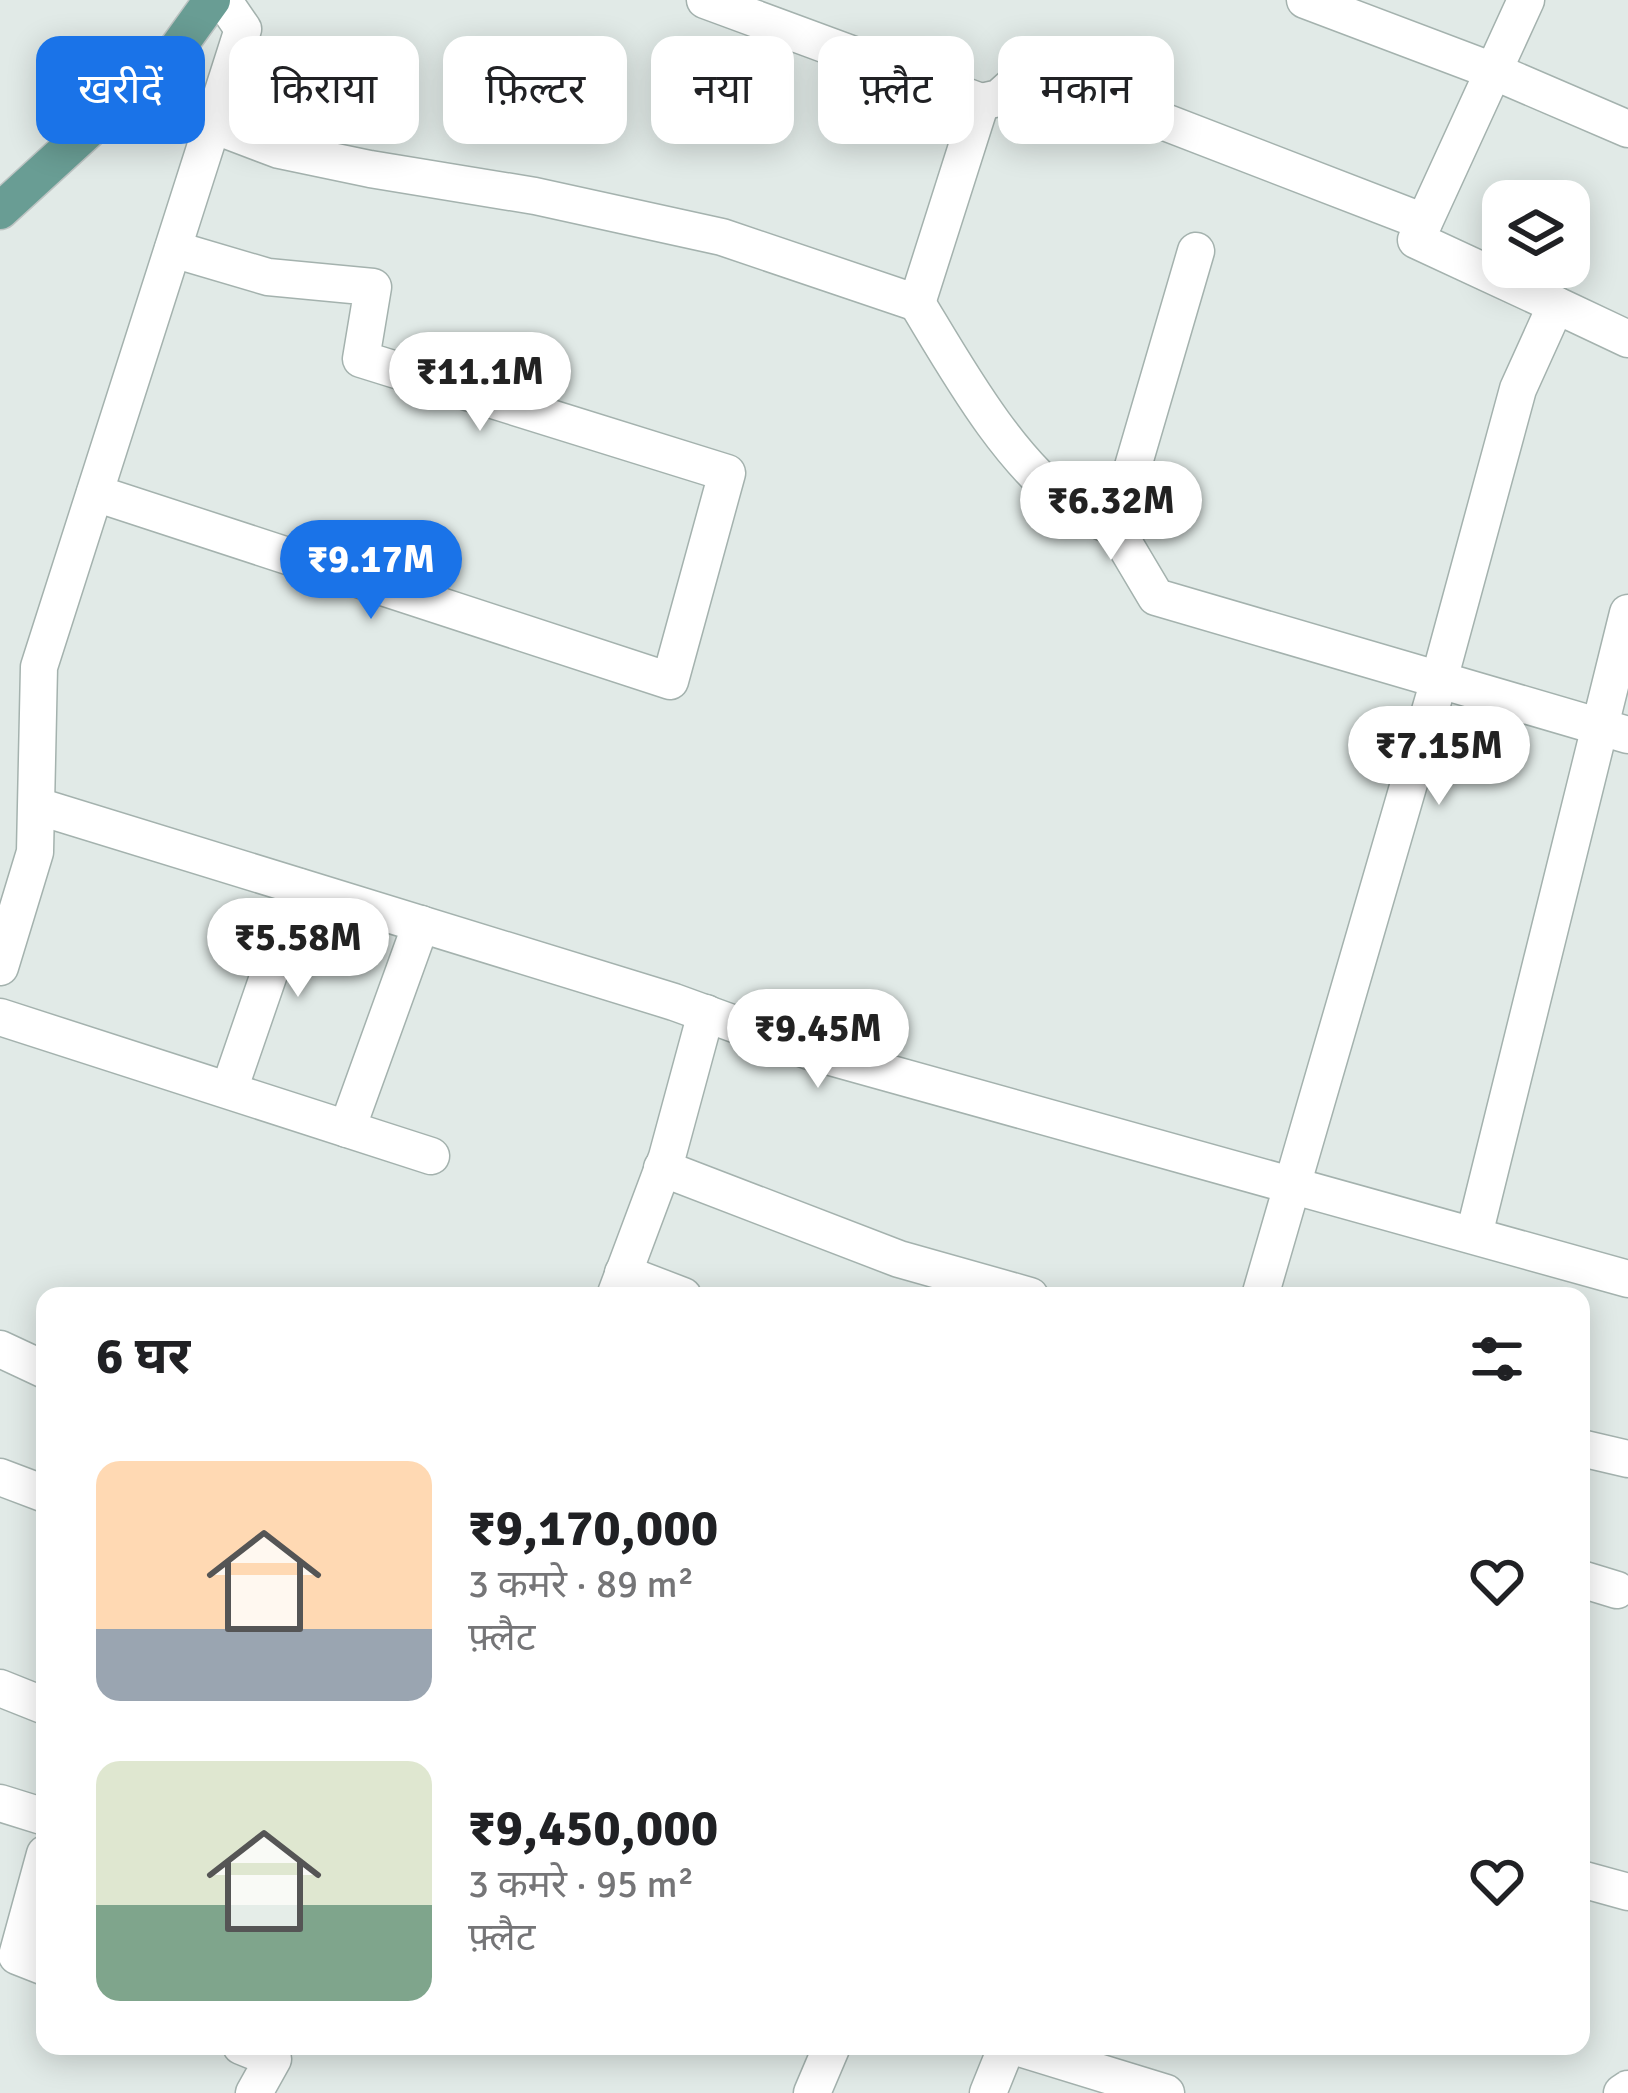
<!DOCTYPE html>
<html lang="hi">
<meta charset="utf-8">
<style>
:root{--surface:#fff;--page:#f6f6f6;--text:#202124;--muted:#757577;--accent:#1a73e8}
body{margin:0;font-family:Signika,"Noto Sans Devanagari",sans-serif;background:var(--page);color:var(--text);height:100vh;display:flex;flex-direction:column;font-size:45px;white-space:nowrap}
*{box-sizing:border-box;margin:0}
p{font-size:39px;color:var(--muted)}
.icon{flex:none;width:66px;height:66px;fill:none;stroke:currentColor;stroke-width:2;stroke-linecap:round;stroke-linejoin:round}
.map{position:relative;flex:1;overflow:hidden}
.sheet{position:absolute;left:36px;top:1287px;width:1554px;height:768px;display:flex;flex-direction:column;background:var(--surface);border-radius:24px;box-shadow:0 6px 30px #0003}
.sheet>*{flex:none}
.guide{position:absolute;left:36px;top:36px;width:1557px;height:108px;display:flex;gap:24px}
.controls{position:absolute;left:1482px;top:180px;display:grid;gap:24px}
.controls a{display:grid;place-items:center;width:108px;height:108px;border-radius:24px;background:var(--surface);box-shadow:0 6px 30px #0003;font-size:60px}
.price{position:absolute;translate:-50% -102px;padding:0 27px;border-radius:42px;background:#fff;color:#222;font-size:39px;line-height:78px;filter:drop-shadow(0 3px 6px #0008)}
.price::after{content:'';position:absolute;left:50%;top:72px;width:36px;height:27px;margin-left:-18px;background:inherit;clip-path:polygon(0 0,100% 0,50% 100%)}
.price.current{background:var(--accent);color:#fff}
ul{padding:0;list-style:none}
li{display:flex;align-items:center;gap:36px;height:300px;padding:0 60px}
li span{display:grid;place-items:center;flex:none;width:336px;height:240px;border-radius:24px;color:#555}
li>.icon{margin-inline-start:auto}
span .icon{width:144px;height:144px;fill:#fffc;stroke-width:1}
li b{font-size:51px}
h2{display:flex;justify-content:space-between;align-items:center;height:144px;padding:0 60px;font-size:51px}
.chip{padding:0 42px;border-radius:24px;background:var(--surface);box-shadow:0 6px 30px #0003;font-size:42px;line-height:108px}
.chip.current{background:var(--accent);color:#fff}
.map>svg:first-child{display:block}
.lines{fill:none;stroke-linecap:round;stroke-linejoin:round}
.minor-casing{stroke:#a4b2ae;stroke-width:39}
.primary-casing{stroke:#bdc4c3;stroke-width:39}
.minor{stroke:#fff;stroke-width:36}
.primary{stroke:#699d94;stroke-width:36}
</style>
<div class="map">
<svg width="1628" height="2093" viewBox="0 0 1628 2093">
<rect width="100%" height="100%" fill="#e1eae7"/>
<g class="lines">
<g class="minor-casing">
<g id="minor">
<path d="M1305,0L1493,71L1628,129"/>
<path d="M1526,0L1416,240L1556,305"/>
<path d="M981,102L999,98L1030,70L1424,222"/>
<path d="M213,125L279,150L370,169L535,196L722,237L917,303L981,102L705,0"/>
<path d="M917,303C957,369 1008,461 1072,506C1085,515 1101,521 1115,528L1196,251"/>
<path d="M95,493L670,681L727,473L361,359L373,287L268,277L173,249"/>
<path d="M1115,528L1156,597L1628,735"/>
<path d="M37,806L674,1002L809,1051L1628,1279"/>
<path d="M0,967L35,852L39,667L243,29L223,0"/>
<path d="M0,1017L431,1156"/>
<path d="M229,1090L299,887"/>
<path d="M347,1129L421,924"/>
<path d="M662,1168L899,1259L1030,1296"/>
<path d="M1474,1235L1628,613"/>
<path d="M623,1273L683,1296"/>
<path d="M615,1296L667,1157L706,1013"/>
<path d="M1260,1296L1439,680L1518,389L1556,305L1628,339"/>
<path d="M0,1349L45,1370"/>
<path d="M1581,1448L1628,1459"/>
<path d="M0,1477L45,1494"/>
<path d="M1581,1579L1617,1590"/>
<path d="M0,1688L45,1706"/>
<path d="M0,1803L45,1817"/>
<path d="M45,1854L17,1956L45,1967"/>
<path d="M1581,1879L1628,1892"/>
<path d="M241,2046L273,2059L254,2093"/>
<path d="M1013,2046L1166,2093"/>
<path d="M812,2093L832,2046"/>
<path d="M988,2093L1007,2046"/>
<path d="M1622,2093L1628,2089"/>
</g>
</g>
<g class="primary-casing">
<path id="primary" d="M0,211L176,50L212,0"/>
</g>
<use href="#minor" class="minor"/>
<use href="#primary" class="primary"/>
</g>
</svg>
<div class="controls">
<a><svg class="icon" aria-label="layers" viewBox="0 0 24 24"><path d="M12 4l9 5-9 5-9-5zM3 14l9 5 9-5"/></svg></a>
</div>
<b class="price" style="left:480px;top:434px">₹11.1M</b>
<b class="price" style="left:1111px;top:563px">₹6.32M</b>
<b class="price current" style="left:371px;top:622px">₹9.17M</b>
<b class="price" style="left:1439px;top:808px">₹7.15M</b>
<b class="price" style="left:298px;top:1000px">₹5.58M</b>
<b class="price" style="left:818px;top:1091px">₹9.45M</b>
<div class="guide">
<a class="chip current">खरीदें</a>
<a class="chip">किराया</a>
<a class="chip">फ़िल्टर</a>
<a class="chip">नया</a>
<a class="chip">फ़्लैट</a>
<a class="chip">मकान</a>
</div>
<section class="sheet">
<h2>6 घर<svg class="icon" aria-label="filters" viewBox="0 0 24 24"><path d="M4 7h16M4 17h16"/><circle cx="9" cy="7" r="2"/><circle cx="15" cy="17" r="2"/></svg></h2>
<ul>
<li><span style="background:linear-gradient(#ffd9b3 70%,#9aa5b1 0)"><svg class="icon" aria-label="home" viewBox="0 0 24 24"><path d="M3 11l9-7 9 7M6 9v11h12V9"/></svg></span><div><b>₹9,170,000</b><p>3 कमरे · 89 m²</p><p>फ़्लैट</p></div><svg class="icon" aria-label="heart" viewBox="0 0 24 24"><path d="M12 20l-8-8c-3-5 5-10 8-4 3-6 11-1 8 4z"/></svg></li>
<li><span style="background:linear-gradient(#dfe7d0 60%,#7fa58c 0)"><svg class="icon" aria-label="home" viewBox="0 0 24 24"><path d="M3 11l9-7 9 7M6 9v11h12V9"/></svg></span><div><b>₹9,450,000</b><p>3 कमरे · 95 m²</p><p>फ़्लैट</p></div><svg class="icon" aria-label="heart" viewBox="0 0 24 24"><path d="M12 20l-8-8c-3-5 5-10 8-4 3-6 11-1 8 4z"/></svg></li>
</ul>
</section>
</div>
